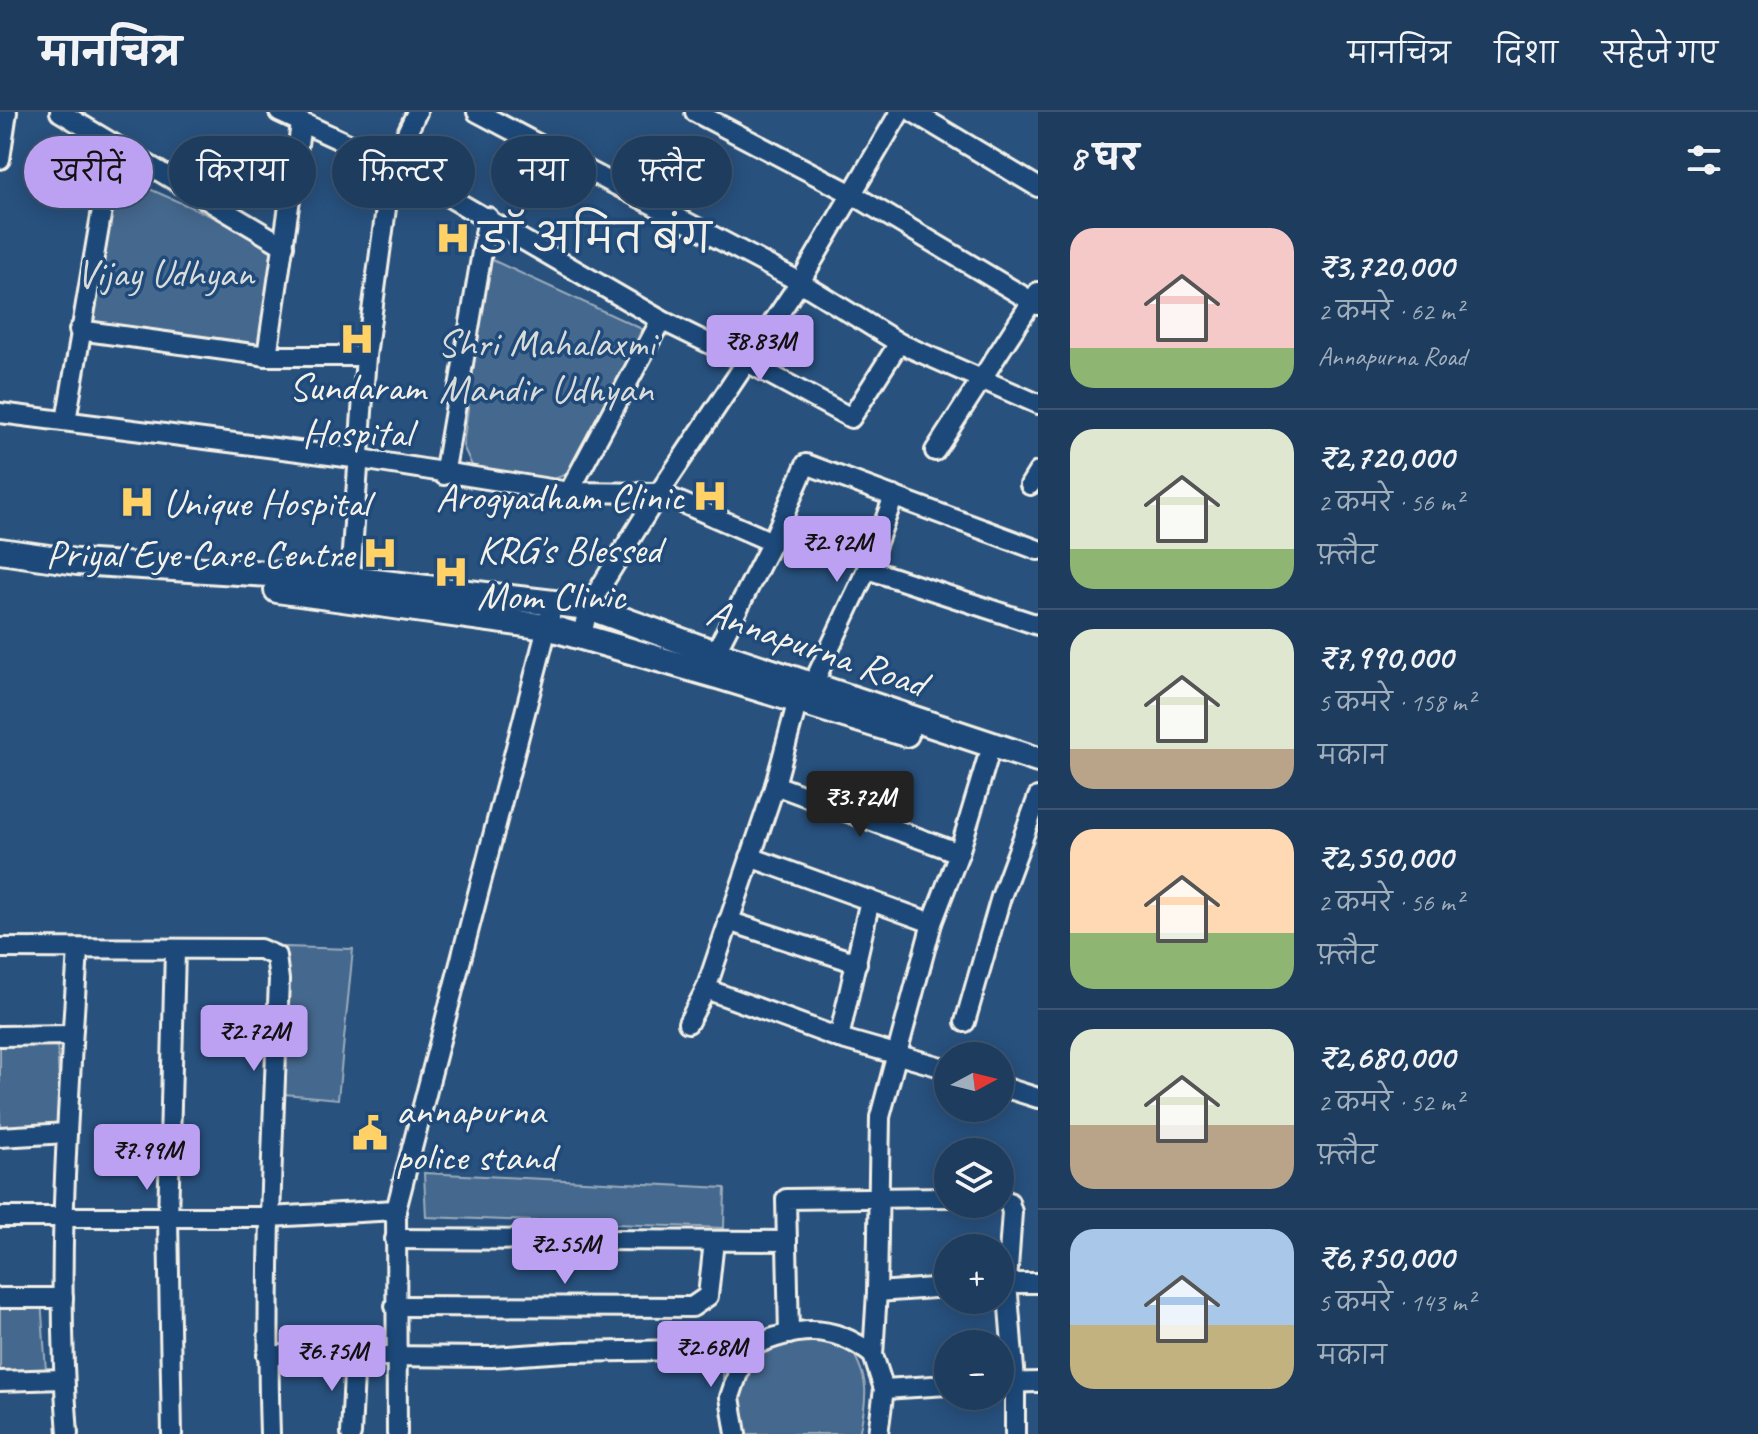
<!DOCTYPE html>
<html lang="hi">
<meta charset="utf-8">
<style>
:root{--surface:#1e3d5e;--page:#2b4867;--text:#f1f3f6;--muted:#a1aebc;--line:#3c5673;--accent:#bca0f2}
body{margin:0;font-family:Caveat,"Playpen Sans Deva",sans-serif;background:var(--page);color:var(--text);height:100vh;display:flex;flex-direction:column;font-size:30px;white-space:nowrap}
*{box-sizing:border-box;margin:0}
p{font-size:26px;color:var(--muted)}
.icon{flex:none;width:44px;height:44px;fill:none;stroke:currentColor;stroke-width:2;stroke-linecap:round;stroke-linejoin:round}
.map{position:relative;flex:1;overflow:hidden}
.sheet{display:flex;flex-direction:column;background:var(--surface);width:720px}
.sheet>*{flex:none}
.banner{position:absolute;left:24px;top:24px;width:760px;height:72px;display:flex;gap:16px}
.needle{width:52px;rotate:83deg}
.tools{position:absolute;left:934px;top:930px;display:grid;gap:16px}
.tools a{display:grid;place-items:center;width:80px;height:80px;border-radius:50%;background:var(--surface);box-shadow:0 4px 20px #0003,0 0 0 2px var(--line);font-size:40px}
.price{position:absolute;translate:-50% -68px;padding:0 18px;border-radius:8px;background:var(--accent);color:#111;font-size:26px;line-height:52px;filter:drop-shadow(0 2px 4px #0008)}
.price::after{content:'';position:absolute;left:50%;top:48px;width:24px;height:18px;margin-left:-12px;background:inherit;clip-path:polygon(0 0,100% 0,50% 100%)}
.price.active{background:#222;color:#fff}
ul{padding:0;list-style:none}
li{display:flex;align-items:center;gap:24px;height:200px;padding:0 32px}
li+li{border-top:2px solid var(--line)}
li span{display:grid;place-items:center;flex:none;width:224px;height:160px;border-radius:24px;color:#555}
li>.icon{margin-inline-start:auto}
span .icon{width:96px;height:96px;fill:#fffc;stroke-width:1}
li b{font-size:34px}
h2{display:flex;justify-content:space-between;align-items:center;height:96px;padding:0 32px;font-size:34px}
.tag{padding:0 28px;border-radius:36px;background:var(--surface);box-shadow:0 4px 20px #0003,0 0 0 2px var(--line);font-size:28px;line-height:72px}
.tag.active{background:var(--accent);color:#111}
header{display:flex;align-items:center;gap:48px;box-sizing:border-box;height:112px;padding:0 40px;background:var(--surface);border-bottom:2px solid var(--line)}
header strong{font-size:38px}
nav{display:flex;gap:44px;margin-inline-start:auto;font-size:28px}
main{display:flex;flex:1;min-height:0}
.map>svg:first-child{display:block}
.green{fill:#45688e;stroke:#9cacbb;stroke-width:2}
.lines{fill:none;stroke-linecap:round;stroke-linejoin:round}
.minor-casing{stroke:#f4f1e8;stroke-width:24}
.major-casing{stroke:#f4f1e8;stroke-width:30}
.minor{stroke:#1f4a7a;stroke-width:18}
.major{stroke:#1f4a7a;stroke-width:24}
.labels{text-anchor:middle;stroke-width:7;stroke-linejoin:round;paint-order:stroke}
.poi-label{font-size:40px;fill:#f4f1e8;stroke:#1f4a7a;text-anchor:start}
.park-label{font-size:40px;fill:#dadcda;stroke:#1f4a7a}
.street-label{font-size:40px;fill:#f4f1e8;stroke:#1f4a7a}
</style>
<header>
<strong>मानचित्र</strong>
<nav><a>मानचित्र</a><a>दिशा</a><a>सहेजे गए</a></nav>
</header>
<main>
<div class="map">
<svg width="1038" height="1322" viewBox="0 0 1038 1322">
<rect width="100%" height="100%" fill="#28517e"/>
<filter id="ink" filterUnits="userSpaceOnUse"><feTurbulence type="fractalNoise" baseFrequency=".0125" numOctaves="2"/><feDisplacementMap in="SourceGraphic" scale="16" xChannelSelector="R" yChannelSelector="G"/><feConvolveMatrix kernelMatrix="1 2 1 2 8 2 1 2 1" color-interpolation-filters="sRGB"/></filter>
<g filter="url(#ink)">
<g class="green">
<path d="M109,59L276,133L264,244L79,218Z"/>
<path d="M488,146L642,217L578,358L540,372L474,358L463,334Z"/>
<path d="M285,835L353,837L338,987L284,982L270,966Z"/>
<path d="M0,927H57L61,1017L0,1018Z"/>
<path d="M424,1061L725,1076L724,1116L426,1105Z"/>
<path d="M41,1187L46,1259L0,1261V1196Z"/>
<path d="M774,1219L847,1231C870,1265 868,1284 859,1322H732C726,1293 712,1255 738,1231C746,1224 764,1222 774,1219Z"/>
</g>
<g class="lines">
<g class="minor-casing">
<g id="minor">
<path d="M60,0L284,134"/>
<path d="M279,0L392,52L661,208L749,251L851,306L899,231"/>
<path d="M477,0L800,170L899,231L1038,292"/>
<path d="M695,0L852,82L1038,193"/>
<path d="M913,0L1038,75"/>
<path d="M0,47L7,0"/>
<path d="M79,218L267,244H366"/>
<path d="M267,244L301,12"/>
<path d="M0,301L361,347L569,380L659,381L772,430"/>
<path d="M66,309L113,33"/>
<path d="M935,339L1038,180"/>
<path d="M444,363L488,105"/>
<path d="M1030,373L1038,360"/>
<path d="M569,380L661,208"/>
<path d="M867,457L1038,513"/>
<path d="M350,467L366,244L392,52L417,0"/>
<path d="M582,525L588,495L659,381L800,170L900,0"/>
<path d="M715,541L772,430L806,352L1038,438"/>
<path d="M812,574L867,457L894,384"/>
<path d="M775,673L959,741"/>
<path d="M750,745L932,811"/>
<path d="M728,809L857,851"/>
<path d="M0,836L260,837L276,844L279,868C273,1019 265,1170 270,1322"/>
<path d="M706,877L839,926L948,957"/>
<path d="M965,910L1001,785L1038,685"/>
<path d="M688,911L706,877L775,673L798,588"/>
<path d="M0,924L72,923"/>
<path d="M839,926L870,788"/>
<path d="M1000,974L1038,986"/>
<path d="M0,1025L67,1021"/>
<path d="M1000,1085L1009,1090L1012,1100L1007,1170L1015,1270V1322"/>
<path d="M0,1105H269L396,1098"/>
<path d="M395,1127L787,1129"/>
<path d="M1000,1171H1038"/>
<path d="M877,1180L948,1175"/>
<path d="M0,1186H63"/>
<path d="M395,1194L692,1195L708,1184L714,1129"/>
<path d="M789,1222L786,1087L948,1085"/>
<path d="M267,1243L492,1245L566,1240L746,1237C793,1215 830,1209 873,1243"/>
<path d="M0,1269L63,1267"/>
<path d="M1000,1271L1038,1270"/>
<path d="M884,1277L948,1273"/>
<path d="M68,1322C55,1162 68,998 78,838"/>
<path d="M172,1322L168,1107L175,838"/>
<path d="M351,1322L355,1243"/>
<path d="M397,1322L396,1098L550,504"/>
<path d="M736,1322L730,1285L746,1237"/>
<path d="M878,1322L884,1277L873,1243L877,1180L880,1005L932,811L959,741L987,648"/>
</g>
</g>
<g class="major-casing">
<g id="major">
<path d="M0,439L77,450L350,467L588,495L715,541L1038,648"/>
<path d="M277,478L547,515L721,565L906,622"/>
</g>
</g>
<use href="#minor" class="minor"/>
<use href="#major" class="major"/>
</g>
</g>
<defs>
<g id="hospital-bare" transform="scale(2.76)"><path d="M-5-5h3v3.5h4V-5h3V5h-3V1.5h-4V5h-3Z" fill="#ffd166" stroke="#1f4a7a" stroke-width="2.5" paint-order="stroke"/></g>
<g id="civic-bare" transform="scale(2.76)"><path d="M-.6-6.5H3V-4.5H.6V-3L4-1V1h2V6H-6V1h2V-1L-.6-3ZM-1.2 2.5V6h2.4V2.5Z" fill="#ffd166" stroke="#1f4a7a" stroke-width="2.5" paint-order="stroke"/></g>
</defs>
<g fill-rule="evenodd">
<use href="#hospital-bare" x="453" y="126"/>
<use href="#hospital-bare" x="357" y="227"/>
<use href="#hospital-bare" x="710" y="384"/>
<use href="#hospital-bare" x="137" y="390"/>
<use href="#hospital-bare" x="380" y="441"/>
<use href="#hospital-bare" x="451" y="460"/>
<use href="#civic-bare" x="370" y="1021"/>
</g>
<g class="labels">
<g class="poi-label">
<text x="479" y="140">डॉ अमित बंग</text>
<text x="357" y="288" text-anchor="middle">Sundaram<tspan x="357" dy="46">Hospital</tspan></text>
<text x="684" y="398" text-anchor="end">Arogyadham Clinic</text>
<text x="163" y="404">Unique Hospital</text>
<text x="477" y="451">KRG's Blessed<tspan x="477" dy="46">Mom Clinic</tspan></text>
<text x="354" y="455" text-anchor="end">Priyal Eye Care Centre</text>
<text x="396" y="1012">annapurna<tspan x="396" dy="46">police stand</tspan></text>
</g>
<g class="park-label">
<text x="165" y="174">Vijay Udhyan</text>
<text x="546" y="244">Shri Mahalaxmi<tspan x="546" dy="46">Mandir Udhyan</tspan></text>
</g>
<g class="street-label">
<text transform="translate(817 535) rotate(19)" y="14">Annapurna Road</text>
</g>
</g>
</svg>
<div class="tools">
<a><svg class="needle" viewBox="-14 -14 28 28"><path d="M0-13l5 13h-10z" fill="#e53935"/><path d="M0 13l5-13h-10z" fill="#a1aebc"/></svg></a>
<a><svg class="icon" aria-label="layers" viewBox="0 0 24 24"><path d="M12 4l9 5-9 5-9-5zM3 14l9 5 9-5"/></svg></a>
<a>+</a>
<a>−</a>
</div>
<b class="price" style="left:760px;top:271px">₹8.83M</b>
<b class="price" style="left:837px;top:472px">₹2.92M</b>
<b class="price active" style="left:860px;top:727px">₹3.72M</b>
<b class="price" style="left:254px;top:961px">₹2.72M</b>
<b class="price" style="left:147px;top:1080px">₹7.99M</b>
<b class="price" style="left:565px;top:1174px">₹2.55M</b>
<b class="price" style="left:711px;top:1277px">₹2.68M</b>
<b class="price" style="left:332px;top:1281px">₹6.75M</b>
<div class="banner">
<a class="tag active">खरीदें</a>
<a class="tag">किराया</a>
<a class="tag">फ़िल्टर</a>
<a class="tag">नया</a>
<a class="tag">फ़्लैट</a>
</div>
</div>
<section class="sheet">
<h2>8 घर<svg class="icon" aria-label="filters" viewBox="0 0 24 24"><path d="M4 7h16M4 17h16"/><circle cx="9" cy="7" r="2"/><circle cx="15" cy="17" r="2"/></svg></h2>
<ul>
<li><span style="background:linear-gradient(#f6c9c9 75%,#8fb573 0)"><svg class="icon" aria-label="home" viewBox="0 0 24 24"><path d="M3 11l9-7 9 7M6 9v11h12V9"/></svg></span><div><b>₹3,720,000</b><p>2 कमरे · 62 m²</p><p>Annapurna Road</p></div></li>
<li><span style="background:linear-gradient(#dfe7d0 75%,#8fb573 0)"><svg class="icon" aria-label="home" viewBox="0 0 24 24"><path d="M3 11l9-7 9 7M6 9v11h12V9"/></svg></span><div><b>₹2,720,000</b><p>2 कमरे · 56 m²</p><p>फ़्लैट</p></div></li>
<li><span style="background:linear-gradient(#dfe7d0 75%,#b9a48a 0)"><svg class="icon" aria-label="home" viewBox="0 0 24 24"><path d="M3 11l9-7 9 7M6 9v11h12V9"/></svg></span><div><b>₹7,990,000</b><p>5 कमरे · 158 m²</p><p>मकान</p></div></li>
<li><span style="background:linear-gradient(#ffd9b3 65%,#8fb573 0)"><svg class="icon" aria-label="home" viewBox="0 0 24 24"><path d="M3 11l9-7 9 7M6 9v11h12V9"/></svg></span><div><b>₹2,550,000</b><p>2 कमरे · 56 m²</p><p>फ़्लैट</p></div></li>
<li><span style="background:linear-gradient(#dfe7d0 60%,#b9a48a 0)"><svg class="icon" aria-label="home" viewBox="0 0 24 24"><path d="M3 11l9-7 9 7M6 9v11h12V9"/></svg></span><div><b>₹2,680,000</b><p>2 कमरे · 52 m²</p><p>फ़्लैट</p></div></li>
<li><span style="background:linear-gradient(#a9c7e8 60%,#c2b280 0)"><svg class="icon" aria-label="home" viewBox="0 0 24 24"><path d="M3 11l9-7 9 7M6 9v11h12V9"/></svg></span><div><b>₹6,750,000</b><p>5 कमरे · 143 m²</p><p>मकान</p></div></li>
</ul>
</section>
</main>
